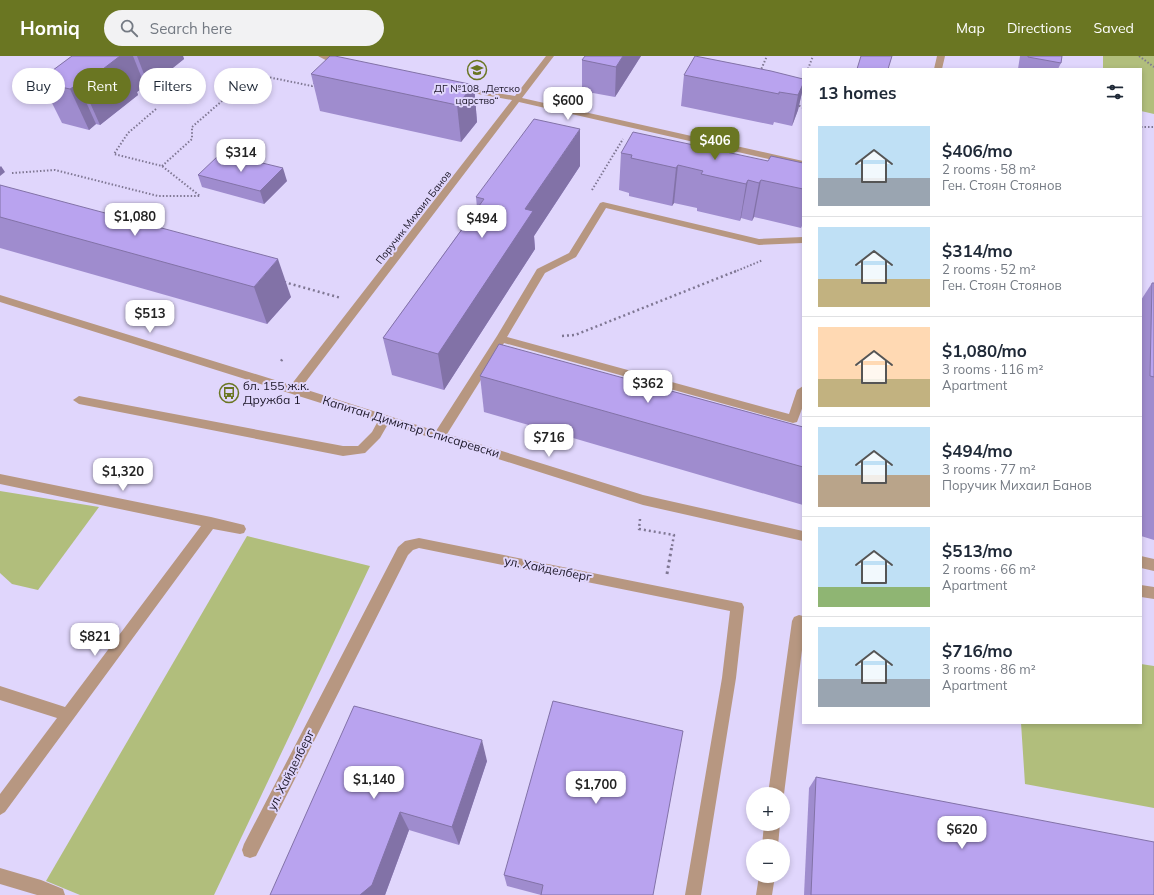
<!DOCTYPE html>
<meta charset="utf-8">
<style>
:root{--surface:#fff;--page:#f2f2f3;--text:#1f2937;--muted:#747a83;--line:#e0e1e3;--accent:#6a7622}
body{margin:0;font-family:Mulish,sans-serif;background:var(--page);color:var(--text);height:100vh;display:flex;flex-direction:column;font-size:15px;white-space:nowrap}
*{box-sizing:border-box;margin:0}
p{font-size:13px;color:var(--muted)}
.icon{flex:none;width:22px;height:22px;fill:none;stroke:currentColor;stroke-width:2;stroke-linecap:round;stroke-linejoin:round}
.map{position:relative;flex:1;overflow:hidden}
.details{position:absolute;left:802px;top:12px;width:340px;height:656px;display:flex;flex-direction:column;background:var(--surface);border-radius:0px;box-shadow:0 2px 6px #0003}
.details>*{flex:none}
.guide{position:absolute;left:12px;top:12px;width:380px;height:36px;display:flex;gap:8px}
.buttons{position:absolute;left:746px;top:731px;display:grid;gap:8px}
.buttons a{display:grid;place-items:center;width:44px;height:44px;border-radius:50%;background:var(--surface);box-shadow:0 2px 6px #0003;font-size:20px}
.price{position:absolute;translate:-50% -34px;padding:0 9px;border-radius:8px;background:#fff;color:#222;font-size:13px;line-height:26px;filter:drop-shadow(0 1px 2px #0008)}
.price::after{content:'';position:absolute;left:50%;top:24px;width:12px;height:9px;margin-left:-6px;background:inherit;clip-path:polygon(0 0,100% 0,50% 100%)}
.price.active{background:var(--accent);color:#fff}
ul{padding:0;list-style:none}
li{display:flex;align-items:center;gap:12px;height:100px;padding:0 16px}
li+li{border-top:1px solid var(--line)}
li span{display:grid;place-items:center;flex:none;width:112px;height:80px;border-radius:0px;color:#555}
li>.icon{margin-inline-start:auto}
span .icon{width:48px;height:48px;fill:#fffc;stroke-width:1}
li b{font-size:17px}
h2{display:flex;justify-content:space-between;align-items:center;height:48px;padding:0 16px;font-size:17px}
.tag{padding:0 14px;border-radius:18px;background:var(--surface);box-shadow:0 2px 6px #0003;font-size:14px;line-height:36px}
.tag.active{background:var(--accent);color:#fff}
header{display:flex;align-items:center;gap:24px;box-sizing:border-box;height:56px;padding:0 20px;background:var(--accent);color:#fff}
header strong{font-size:19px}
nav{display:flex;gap:22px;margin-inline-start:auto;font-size:14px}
.search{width:280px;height:36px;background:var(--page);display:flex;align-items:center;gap:10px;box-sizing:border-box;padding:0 14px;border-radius:22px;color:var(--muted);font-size:15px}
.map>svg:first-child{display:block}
.green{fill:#b1be7c}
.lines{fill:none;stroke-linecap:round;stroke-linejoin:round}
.path-far2{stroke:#7f7793;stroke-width:2;stroke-dasharray:1.5 2;stroke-linecap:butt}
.path-far1{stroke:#7f7793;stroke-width:2.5;stroke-dasharray:2 3;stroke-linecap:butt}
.path{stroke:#7f7793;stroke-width:3;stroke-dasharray:2.5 3.5;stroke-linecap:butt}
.minor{fill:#b79781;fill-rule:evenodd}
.wall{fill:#9f8cce}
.shaded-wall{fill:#8272a7}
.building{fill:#b9a3ef;stroke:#8272a7}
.labels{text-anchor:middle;stroke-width:4;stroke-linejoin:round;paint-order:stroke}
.far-poi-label{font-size:10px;fill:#1b1627;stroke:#e0d6fc}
.far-street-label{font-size:10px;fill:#1b1627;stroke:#e0d6fc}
.poi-label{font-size:12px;fill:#1b1627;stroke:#e0d6fc;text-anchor:start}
.street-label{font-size:12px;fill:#1b1627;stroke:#e0d6fc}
</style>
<header>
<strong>Homiq</strong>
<div class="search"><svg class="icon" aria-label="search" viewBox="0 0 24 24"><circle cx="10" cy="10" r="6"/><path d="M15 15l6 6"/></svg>Search here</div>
<nav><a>Map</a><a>Directions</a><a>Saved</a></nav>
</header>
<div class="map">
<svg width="1154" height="839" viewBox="0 0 1154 839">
<rect width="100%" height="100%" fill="#e0d6fc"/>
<g class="green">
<path d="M1103,0H1154V58L1141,55V13H1103Z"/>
<path d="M0,435L99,451L38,534L12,528L0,517Z"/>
<path d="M247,480L370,510L214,839H80L46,825Z"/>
<path d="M1141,608L1154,610V752L1025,728L1021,667H1141Z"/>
</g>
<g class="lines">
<g class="path-far2">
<path d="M1139,0L1154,11"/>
<path d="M808,13L813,0"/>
<path d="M760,16L767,0"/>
<path d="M796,48L803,52"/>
<path d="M156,53L128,77L114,98L162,110L200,140"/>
<path d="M1141,71H1154"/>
<path d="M162,110L192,83V71L253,18L312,30L316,26"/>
<path d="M12,117L55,114L158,140H201"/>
<path d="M592,134L623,83"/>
<path d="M734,216L763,204"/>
</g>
<g class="path-far1">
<path d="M284,226L341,242"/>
<path d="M562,280L575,279L736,215"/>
<path d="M281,305L284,301"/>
<path d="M640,463L639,473L674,479L672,490"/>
</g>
<path class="path" d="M667,518L672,489"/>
<g class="minor">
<path d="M318,0H329L344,8L337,10Z"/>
<path d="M546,0H554L522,42L803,105V111L519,46L301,332L436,375L497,280L537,213L569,197L600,147L603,146L759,183L803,181V187L759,189L606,152L576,201L545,217L507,281L789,358L797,334L803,330V350L797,366L793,367L504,287L447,378L643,439L803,475V485L643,449L388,368L380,382L365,397L343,400L79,348L73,344L79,340L343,390H358L372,376L378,365L0,246V239L291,329L512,44L456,34V30L515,40Z"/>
<path d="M937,0H945L942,13H934Z"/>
<path d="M0,418L211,461L240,468L244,469L246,473L244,477L240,478L213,473L5,756L0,759V738L57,662L0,644V630L65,651L201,470L0,428Z"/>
<path d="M419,482L742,547L744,551L736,622L701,839H685L722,622L730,555L419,492L413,494L408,499L256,800L250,802L244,800L242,794L244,788L398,491L405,485Z"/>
<path d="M1141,500L1154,503V515L1141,512Z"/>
<path d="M1141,529L1154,531V543L1141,541Z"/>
<path d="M799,559L803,560V586L784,738L783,739V738H768L792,565L794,561Z"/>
<path d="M764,768H780L778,790H762Z"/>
<path d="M0,812L41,824L63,833L65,839H37L0,828Z"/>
<path d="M759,820H775L772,839H756Z"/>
</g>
</g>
<g class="wall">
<path d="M72,0H183L184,3L149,31L145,30L137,36L138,39L100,69L96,68L89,74L62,67L42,27L46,23L45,20Z"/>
<path d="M641,0L615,41L582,35V4Z"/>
<path d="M1020,0H1062L1061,7L1058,13H1018Z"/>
<path d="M311,18L474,29L477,66L461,86L320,55Z"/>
<path d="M684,19L803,23V32L798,54L792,70L774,66L773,69L681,50Z"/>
<path d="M621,97L768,105L803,107V170H802L801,172L754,161L752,165L741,162L740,165L697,155V152L674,147L672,150L629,140V137L619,134Z"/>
<path d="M251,107L287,125L264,148L202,131L198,119Z"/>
<path d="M580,110L534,180L535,193L444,334L392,319L383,282L477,152L476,141Z"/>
<path d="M0,129L291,241L267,268L0,192Z"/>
<path d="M1152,227H1154V484L1141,480V244Z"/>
<path d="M480,320L803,371V449L484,356Z"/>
<path d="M354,650L487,705L459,789L409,774L385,839Z"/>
<path d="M683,675L541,839L507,830L504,819Z"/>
<path d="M816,721L1154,839H804L809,732Z"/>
</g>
<g class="shaded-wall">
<path d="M118,0H133L145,30L137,36L138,39L100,69L82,29Z"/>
<path d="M137,0H183L184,3L149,31Z"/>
<path d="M623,0H641L615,41L616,11Z"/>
<path d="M78,28L96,68L89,74L70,33Z"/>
<path d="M803,28V32L798,54L792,70L798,39Z"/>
<path d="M474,29L477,66L461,86L457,49Z"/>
<path d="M580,73V110L534,180L535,193L444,334L438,298L525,153Z"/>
<path d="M678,109L674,147L672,150L676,112Z"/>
<path d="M1,110L5,116L0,120V111Z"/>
<path d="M283,112L287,125L264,148L260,135Z"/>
<path d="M748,124L741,162L740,165L746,128Z"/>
<path d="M761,124L754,161L752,165L759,127Z"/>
<path d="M278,203L291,241L267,268L254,231Z"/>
<path d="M482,684L487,705L459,789L452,771Z"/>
<path d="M400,756L409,774L385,839H360Z"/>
</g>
<g class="building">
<path d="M72,0H120L82,29L78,28L70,33L42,27L49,21L45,20Z"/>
<path d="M330,0H335L474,29L457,49L311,18Z"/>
<path d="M585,0H623L616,11L582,4Z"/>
<path d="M695,0L771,15L803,23V28L798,39L779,36V38L684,19Z"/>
<path d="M861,0H892L888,13H857Z"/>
<path d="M1028,0H1062L1061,7L1028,1Z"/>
<path d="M534,63L580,73L525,153L533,155L438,298L383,282L484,143L476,141Z"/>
<path d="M633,76L768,105L771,100L803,107V133L761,124L759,127L748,124L746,128L701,118L703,115L678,109L676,112L631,102L632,99L621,97Z"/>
<path d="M219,99L251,107L254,105L283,112L260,135L198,119Z"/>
<path d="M0,129L278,203L254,231L0,161Z"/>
<path d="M1152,227H1154V321L1150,320Z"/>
<path d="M499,288L803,371V411L480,320Z"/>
<path d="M553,645L683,675L653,839H541L543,829L504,819Z"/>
<path d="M354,650L482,684L452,771L400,756L372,829L360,839H270Z"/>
<path d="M816,721L1154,786V839H811Z"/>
</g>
<defs>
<g id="school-ring" transform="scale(1)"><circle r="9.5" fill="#e0d6fc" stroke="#6a7622" stroke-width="1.5"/><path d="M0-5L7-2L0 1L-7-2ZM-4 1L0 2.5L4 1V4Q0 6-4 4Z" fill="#6a7622"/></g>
<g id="bus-ring" transform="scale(1)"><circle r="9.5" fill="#e0d6fc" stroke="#6a7622" stroke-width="1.5"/><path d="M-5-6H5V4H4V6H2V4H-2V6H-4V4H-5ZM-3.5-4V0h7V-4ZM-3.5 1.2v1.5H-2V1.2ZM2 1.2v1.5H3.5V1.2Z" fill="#6a7622"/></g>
</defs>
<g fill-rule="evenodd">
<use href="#school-ring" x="477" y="14"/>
<use href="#bus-ring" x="229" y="337"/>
</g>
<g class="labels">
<g class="far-poi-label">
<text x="477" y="36">ДГ №108 „Детско<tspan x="477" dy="12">царство“</tspan></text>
</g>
<g class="far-street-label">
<text transform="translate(413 161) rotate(-52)" y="4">Поручик Михаил Банов</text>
</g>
<g class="poi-label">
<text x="243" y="334">бл. 155 ж.к.<tspan x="243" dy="14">Дружба 1</tspan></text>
</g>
<g class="street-label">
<text transform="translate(411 371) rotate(17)" y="4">Капитан Димитър Списаревски</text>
<text transform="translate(548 513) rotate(11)" y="4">ул. Хайделберг</text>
<text transform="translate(291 714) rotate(-63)" y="4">ул. Хайделберг</text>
</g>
</g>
</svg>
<div class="buttons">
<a>+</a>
<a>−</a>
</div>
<b class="price" style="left:568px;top:65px">$600</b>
<b class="price active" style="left:715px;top:105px">$406</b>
<b class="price" style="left:241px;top:117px">$314</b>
<b class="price" style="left:135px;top:181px">$1,080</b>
<b class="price" style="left:482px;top:183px">$494</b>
<b class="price" style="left:150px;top:278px">$513</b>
<b class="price" style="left:648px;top:348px">$362</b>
<b class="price" style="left:549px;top:402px">$716</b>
<b class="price" style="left:123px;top:436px">$1,320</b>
<b class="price" style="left:95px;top:601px">$821</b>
<b class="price" style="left:374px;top:744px">$1,140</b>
<b class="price" style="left:596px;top:749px">$1,700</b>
<b class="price" style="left:962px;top:794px">$620</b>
<div class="guide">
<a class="tag">Buy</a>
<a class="tag active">Rent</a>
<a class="tag">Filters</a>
<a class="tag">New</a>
</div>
<section class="details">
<h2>13 homes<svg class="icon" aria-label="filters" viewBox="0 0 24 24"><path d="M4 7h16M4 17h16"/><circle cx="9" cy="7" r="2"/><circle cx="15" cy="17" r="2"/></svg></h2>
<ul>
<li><span style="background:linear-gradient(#bfe0f5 65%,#9aa5b1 0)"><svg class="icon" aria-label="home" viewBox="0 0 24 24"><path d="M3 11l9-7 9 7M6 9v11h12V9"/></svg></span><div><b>$406/mo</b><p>2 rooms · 58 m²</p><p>Ген. Стоян Стоянов</p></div></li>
<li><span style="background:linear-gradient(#bfe0f5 65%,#c2b280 0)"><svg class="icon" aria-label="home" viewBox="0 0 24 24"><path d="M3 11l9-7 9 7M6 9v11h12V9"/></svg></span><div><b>$314/mo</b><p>2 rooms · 52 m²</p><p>Ген. Стоян Стоянов</p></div></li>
<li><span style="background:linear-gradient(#ffd9b3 65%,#c2b280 0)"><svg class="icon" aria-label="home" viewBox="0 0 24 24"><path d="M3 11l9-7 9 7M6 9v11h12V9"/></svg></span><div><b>$1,080/mo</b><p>3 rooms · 116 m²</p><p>Apartment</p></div></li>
<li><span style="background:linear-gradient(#bfe0f5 60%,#b9a48a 0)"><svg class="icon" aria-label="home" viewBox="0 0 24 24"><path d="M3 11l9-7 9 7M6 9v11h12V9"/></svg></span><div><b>$494/mo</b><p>3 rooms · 77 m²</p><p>Поручик Михаил Банов</p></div></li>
<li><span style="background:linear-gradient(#bfe0f5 75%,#8fb573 0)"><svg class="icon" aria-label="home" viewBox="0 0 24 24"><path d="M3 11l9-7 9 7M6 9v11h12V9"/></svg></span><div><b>$513/mo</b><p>2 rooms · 66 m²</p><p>Apartment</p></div></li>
<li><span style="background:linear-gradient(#bfe0f5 65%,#9aa5b1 0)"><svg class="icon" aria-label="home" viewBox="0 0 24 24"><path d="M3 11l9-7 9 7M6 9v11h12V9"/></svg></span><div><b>$716/mo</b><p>3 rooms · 86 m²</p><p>Apartment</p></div></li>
</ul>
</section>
</div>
